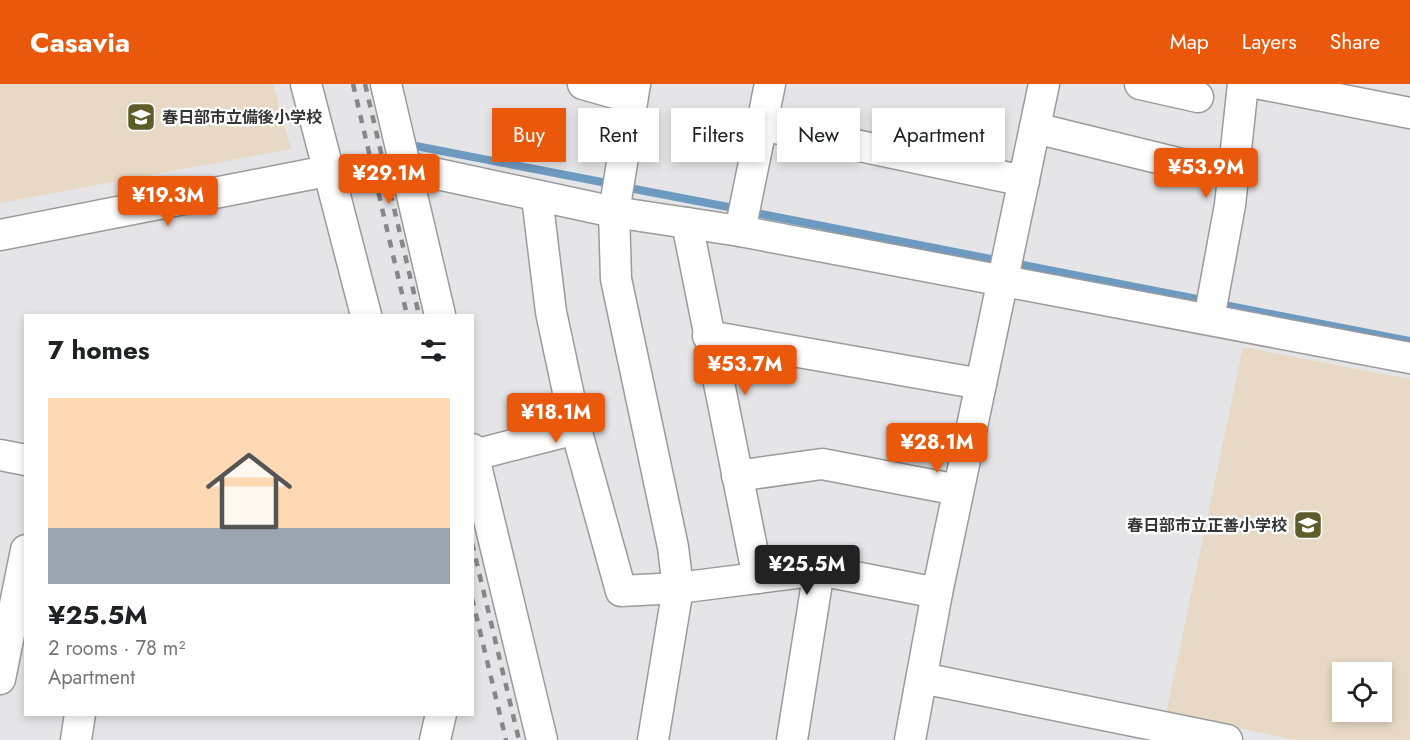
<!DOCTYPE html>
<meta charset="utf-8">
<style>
:root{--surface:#fff;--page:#f2f2f2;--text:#202124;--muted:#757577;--line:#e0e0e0;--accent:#ea580c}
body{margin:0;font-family:Jost,"Noto Sans JP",sans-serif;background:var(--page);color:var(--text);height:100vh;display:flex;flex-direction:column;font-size:22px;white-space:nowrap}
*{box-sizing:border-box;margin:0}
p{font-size:20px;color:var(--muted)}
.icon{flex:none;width:33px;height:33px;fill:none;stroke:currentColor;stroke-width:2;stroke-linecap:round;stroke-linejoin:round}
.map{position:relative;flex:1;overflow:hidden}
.side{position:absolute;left:24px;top:230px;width:450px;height:402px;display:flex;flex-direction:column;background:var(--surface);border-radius:0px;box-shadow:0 3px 9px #0003}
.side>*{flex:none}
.hud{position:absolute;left:492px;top:24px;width:570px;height:54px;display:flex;gap:12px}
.fabs{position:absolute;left:1332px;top:578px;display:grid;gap:12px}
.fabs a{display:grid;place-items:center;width:60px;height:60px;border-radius:0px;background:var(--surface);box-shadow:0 3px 9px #0003;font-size:30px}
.price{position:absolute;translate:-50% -51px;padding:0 14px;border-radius:6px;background:var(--accent);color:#fff;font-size:20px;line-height:39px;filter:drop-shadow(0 2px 3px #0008)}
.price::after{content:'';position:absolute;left:50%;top:36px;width:18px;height:14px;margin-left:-9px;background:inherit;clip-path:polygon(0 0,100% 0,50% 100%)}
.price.on{background:#222;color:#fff}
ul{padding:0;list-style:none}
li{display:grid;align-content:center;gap:12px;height:318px;padding:0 24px}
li+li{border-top:2px solid var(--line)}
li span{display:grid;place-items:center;height:186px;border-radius:0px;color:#555}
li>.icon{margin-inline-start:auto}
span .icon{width:108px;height:108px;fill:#fffc;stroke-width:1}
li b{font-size:26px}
h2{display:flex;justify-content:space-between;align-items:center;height:72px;padding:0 24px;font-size:26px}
.pill{padding:0 21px;border-radius:0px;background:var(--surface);box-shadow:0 3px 9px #0003;font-size:21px;line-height:54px}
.pill.on{background:var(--accent);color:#fff}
header{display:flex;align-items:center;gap:36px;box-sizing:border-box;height:84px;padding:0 30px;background:var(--accent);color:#fff}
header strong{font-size:28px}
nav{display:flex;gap:33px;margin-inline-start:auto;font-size:21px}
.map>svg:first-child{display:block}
.education{fill:#e8d9c6;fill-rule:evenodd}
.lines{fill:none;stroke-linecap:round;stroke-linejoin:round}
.stream{stroke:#6d9ac0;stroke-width:8}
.minor-casing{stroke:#9b9b9e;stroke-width:33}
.minor{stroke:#fff;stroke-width:30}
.rail{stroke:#878789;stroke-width:4.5;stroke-dasharray:8 8;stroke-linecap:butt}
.labels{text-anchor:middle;stroke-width:4.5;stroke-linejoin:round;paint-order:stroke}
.poi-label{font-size:16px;font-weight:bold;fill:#353536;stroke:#fff;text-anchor:start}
</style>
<header>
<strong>Casavia</strong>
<nav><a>Map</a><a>Layers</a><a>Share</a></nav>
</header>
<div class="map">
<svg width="1410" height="656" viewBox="0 0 1410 656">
<rect width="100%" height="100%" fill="#e5e5e8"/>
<g class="education">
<path d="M0,0H273L291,65L0,119Z"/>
<path d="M1243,263L1410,295V656H1297L1166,630ZM1342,588H1382V627H1342Z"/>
</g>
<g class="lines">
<g class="stream">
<path d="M411,61L612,100"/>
<path d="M624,103L739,125"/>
<path d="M751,128L1001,177"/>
<path d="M1013,179L1207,217"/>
<path d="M1219,220L1410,257"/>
</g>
<g class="minor-casing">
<g id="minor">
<path d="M306,0L366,231"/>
<path d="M386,0L440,231"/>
<path d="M583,0L632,14"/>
<path d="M635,0L614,128L616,195L673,463L678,504L653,656"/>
<path d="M1140,0L1198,13"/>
<path d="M1261,0L1410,29"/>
<path d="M761,41L1024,97"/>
<path d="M1035,44L1186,81"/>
<path d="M405,83L614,128L740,147L1410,274"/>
<path d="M537,113L551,228L576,345L621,507L678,504L819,486L937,509"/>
<path d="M687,139L758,494"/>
<path d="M740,147L770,0"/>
<path d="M0,151L327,87"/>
<path d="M1209,235L1230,121L1243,0"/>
<path d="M708,252L981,300"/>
<path d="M472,365L542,656"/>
<path d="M0,371L26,376"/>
<path d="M474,371L576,345"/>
<path d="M737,392L822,380L958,406"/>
<path d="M922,594L1227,656"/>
<path d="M0,595L26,466"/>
<path d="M76,656L80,630"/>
<path d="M435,656L441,630"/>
<path d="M792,656L819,486"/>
<path d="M910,656L937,509L1044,0"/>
</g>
</g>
<use href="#minor" class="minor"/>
<g class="rail">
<path d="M353,0L407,231"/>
<path d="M365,0L419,231"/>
<path d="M472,459L519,656"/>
<path d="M472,514L506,656"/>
</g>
</g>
<defs>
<g id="school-square" transform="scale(1.5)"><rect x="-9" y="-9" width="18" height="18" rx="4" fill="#5c5d2a" stroke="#fff"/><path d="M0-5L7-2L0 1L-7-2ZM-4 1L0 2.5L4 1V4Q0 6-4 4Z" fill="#fff"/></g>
</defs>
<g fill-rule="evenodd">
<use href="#school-square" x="141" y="33"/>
<use href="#school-square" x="1308" y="441"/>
</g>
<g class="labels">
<g class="poi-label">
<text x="162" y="39">春日部市立備後小学校</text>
<text x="1287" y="447" text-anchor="end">春日部市立正善小学校</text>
</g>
</g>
</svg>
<div class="fabs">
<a><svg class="icon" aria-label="locate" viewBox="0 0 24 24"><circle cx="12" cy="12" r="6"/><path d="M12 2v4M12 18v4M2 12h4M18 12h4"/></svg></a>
</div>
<b class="price" style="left:1206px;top:115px">¥53.9M</b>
<b class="price" style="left:389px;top:121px">¥29.1M</b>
<b class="price" style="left:168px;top:143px">¥19.3M</b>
<b class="price" style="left:745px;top:312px">¥53.7M</b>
<b class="price" style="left:556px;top:360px">¥18.1M</b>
<b class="price" style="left:937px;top:390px">¥28.1M</b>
<b class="price on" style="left:807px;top:512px">¥25.5M</b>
<div class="hud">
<a class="pill on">Buy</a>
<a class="pill">Rent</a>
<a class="pill">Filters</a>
<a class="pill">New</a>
<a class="pill">Apartment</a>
</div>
<section class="side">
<h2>7 homes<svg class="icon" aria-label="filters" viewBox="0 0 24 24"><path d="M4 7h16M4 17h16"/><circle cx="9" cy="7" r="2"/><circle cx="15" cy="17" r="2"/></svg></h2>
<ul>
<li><span style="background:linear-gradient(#ffd9b3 70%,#9aa5b1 0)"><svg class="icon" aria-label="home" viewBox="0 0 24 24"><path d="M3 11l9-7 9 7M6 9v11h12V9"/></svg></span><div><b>¥25.5M</b><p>2 rooms · 78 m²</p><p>Apartment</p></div></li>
</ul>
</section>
</div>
